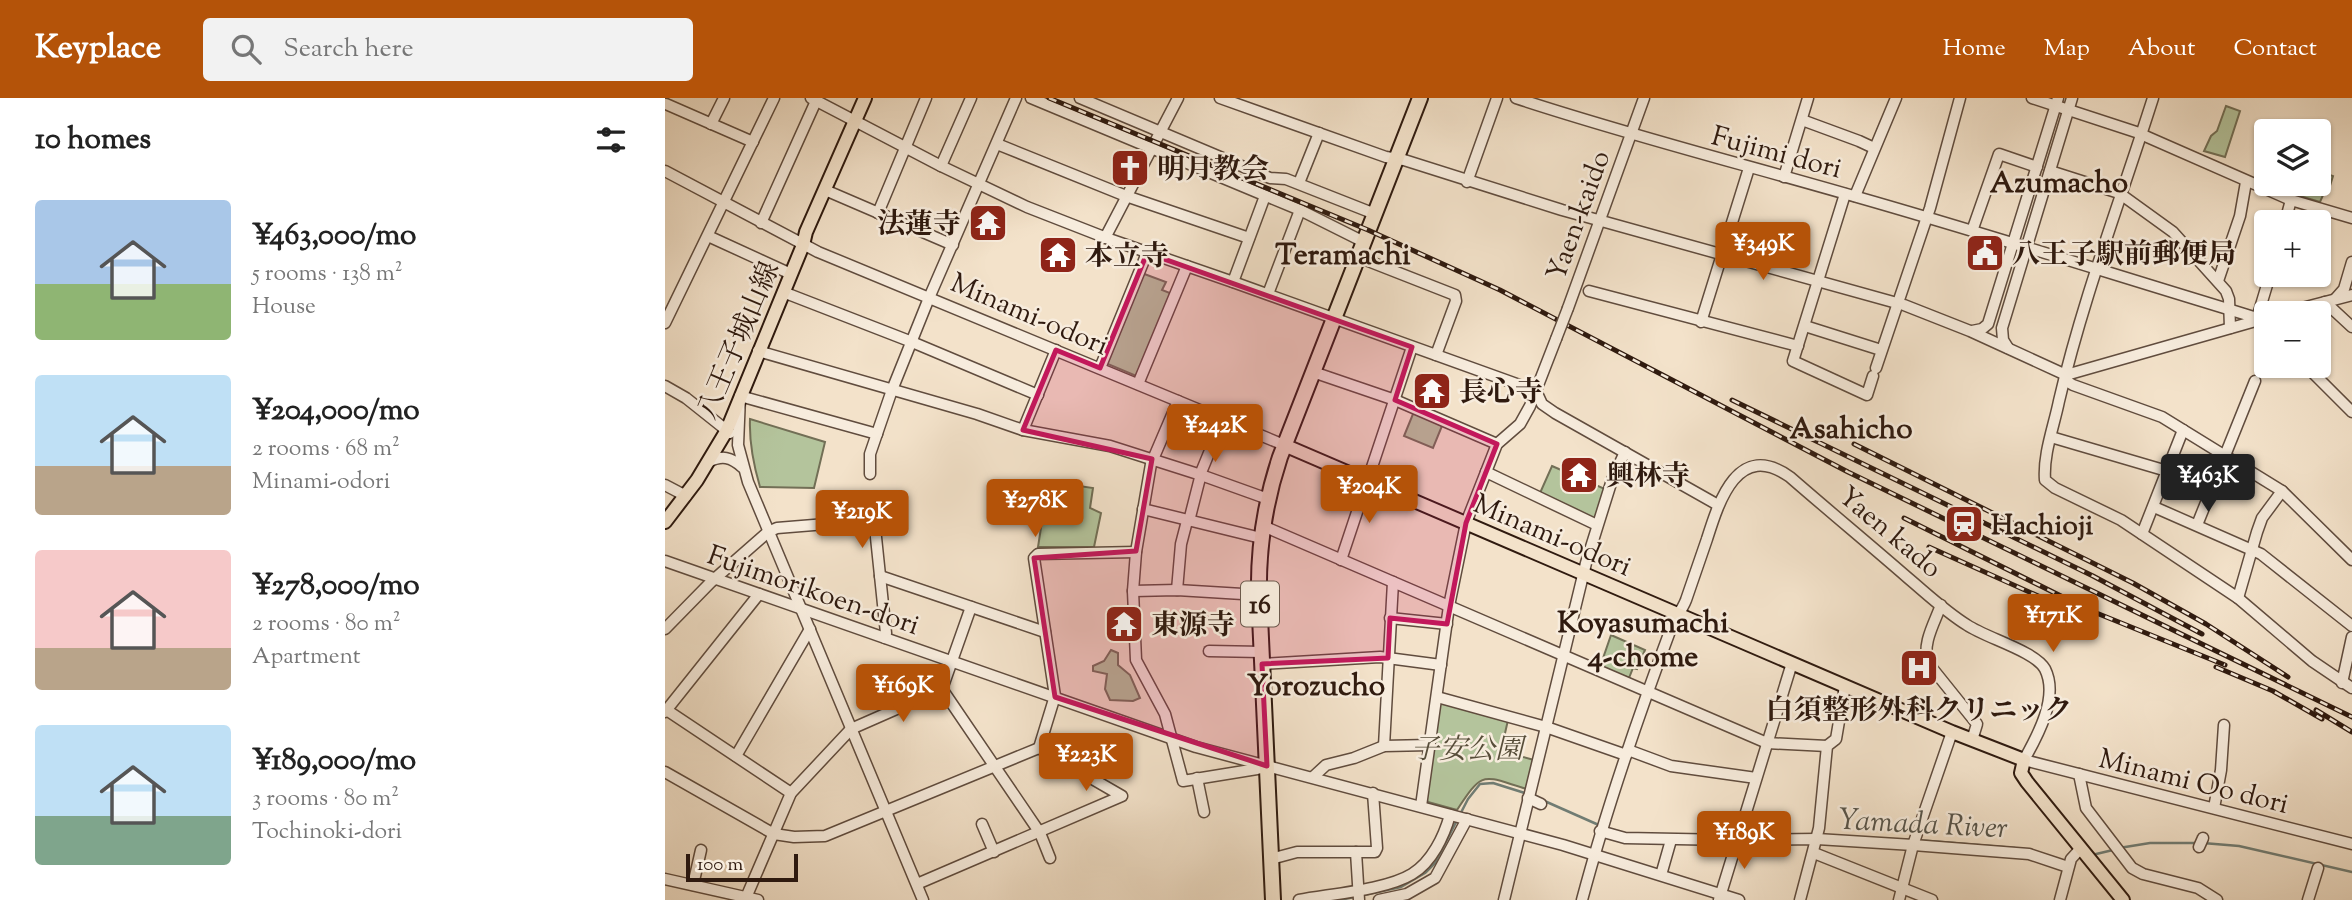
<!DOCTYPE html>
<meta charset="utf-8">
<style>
:root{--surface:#fff;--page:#f2f2f2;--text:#222;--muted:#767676;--accent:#b45309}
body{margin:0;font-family:"Sorts Mill Goudy","Noto Serif JP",serif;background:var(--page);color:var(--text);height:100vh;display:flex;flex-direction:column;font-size:26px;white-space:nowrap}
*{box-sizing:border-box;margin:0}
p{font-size:23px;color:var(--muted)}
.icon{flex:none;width:38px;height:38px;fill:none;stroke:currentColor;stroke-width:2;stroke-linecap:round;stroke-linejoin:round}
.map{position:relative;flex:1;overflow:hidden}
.details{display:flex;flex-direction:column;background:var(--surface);width:665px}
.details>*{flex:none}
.tools{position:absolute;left:1589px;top:21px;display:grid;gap:14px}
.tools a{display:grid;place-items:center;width:77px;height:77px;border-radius:7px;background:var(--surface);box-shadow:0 2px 5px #0004;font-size:35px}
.scale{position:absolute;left:21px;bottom:18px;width:112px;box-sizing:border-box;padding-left:7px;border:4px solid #2f1a0f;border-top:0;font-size:19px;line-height:24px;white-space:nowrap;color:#2f1a0f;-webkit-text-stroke:5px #f7ecdd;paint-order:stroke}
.price{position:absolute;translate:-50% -60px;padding:0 16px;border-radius:7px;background:var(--accent);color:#fff;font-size:23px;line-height:46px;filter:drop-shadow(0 2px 4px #0008)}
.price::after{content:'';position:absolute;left:50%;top:42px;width:21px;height:16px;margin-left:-10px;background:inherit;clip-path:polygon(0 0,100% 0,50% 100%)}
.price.current{background:#222;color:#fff}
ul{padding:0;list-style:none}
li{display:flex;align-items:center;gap:21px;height:175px;padding:0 35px}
li span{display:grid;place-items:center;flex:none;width:196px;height:140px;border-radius:7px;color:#555}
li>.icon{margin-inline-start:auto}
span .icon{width:84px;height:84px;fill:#fffc;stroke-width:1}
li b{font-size:30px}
h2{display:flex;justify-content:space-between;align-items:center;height:84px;padding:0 35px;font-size:30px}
header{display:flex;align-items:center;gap:42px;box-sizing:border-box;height:98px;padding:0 35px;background:var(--accent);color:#fff}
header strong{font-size:33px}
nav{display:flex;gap:38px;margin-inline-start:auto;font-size:24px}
.search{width:490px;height:63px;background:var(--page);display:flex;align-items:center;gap:18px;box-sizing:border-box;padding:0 24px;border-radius:7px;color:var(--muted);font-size:26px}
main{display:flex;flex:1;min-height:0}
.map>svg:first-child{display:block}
.green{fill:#b4c49c;stroke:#726f56;stroke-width:2}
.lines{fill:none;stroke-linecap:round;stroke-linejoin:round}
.stream{stroke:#707c73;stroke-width:2.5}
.minor-casing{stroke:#604c3e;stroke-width:13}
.major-casing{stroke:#2f1a0f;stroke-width:16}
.highway-casing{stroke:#2f1a0f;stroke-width:18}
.minor{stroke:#f7ecdd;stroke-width:10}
.major{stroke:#f3e2ca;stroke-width:12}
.highway{stroke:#f3e2ca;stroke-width:14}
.rail-casing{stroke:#2f1a0f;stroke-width:5}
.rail{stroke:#f7ecdd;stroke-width:2.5;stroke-dasharray:8;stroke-linecap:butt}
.minor-bridge-casing{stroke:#604c3e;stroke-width:13;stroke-linecap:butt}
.minor-bridge{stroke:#f7ecdd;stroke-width:10}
.marked{fill:#c2185b;fill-opacity:0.2;stroke:#c2185b;stroke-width:5;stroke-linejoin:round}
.labels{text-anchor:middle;stroke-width:5;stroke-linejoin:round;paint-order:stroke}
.shield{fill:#f7ecdd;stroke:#6b594d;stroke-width:2}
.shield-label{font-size:26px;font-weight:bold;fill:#2f1a0f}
.street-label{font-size:28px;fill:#2f1a0f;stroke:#f7ecdd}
.poi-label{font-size:28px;font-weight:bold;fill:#2f1a0f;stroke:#f7ecdd;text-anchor:start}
.park-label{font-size:28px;font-style:italic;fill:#574d39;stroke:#f7ecdd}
.neighbourhood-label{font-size:30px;font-weight:bold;fill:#2f1a0f;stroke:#f7ecdd}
.water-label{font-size:30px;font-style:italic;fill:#555349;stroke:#f7ecdd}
</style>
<header>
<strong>Keyplace</strong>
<div class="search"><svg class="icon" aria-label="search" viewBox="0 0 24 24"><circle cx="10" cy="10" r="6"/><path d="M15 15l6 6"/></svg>Search here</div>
<nav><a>Home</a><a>Map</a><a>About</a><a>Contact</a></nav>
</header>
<main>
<section class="details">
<h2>10 homes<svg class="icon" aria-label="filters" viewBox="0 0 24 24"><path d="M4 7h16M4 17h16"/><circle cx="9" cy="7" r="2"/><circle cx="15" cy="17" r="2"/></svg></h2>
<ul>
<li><span style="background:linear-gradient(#a9c7e8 60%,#8fb573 0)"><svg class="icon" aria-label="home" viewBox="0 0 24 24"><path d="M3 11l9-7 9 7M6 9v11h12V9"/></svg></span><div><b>¥463,000/mo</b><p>5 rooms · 138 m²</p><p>House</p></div></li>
<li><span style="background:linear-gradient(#bfe0f5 65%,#b9a48a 0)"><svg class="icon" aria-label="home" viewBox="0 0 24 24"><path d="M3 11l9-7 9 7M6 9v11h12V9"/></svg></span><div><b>¥204,000/mo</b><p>2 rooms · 68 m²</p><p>Minami-odori</p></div></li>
<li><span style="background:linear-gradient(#f6c9c9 70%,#b9a48a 0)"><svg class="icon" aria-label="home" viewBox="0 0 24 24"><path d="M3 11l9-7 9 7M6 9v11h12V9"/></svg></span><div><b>¥278,000/mo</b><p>2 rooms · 80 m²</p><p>Apartment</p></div></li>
<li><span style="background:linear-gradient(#bfe0f5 65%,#7fa58c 0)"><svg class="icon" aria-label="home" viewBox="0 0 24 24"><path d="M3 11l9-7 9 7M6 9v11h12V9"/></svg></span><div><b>¥189,000/mo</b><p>3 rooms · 80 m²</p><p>Tochinoki-dori</p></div></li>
</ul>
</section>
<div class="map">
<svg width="1687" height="802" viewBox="0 0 1687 802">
<rect width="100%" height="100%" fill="#f3e2ca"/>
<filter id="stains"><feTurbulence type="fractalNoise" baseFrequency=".00286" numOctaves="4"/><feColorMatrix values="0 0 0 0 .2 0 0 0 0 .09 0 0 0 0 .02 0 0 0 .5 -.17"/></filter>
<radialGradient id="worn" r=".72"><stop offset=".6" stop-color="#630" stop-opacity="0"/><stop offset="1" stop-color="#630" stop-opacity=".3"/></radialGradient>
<g class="green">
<path d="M1561,8L1575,13L1560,59L1539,53L1546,38L1552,33Z"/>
<path d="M1654,73L1668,78L1663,94L1658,97L1655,104L1618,93L1620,86H1654Z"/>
<path d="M474,174L501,184L497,192L510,197L476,280L438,264Z"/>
<path d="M750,311L779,323L768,350L739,338Z"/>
<path d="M85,321L160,344L149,390L95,389C88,365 84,345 85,321Z"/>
<path d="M887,368L940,391L930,423L875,395Z"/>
<path d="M387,384L428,390L425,410L436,415L429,449H373L380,404Z"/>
<path d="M946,537L980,552L972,571L968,570L964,580L935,569Z"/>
<path d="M446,552L453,555V567L465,577L475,600L468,603L445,602L440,591L442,576L428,573V568L439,563Z"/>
<path d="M774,603L843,622L836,653L869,662L862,691C817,678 819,671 792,712L763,704L760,699Z"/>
</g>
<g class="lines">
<g class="stream">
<path d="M875,701L936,728"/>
<path d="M1078,736L1123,737"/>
<path d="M1050,737L1071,736"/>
<path d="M1225,741L1246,742"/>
<path d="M1252,742L1350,750"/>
<path d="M1538,745L1574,748L1687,774"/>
<path d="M1454,750L1485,745H1531"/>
<path d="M1427,757L1448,752"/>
<path d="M675,802L736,789L760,775L770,765L803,701L815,686L828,685L863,696"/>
</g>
<g class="minor-casing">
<g id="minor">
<path d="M146,0L276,68L362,109L444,141L568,184L871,293"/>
<path d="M366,0L635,112L699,144"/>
<path d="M415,0L605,80L621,81L710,116"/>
<path d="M555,0L721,59L739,62L897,112L1239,207L1305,233L1401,277"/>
<path d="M851,0C963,37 1078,66 1192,99C1322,136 1450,177 1579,216L1595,221L1601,228"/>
<path d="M1367,0L1471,34L1626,102L1687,120"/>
<path d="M1488,0C1456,101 1418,200 1394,303C1389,328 1378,356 1380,382L1390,390L1456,422L1573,500L1647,563L1687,590"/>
<path d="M1,6L88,44"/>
<path d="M1137,22L1194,43L1209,50"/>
<path d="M46,26L59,0"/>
<path d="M332,46L461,98L584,140"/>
<path d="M276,68L306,0"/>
<path d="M0,73L153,154L619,347"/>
<path d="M1385,73L1454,95L1508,134L1561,193L1564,201L1565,230"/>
<path d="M1119,79L1143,0"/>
<path d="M802,84L832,0"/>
<path d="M634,85L654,35"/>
<path d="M160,92L288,147"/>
<path d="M1180,96L1128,263L1202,297L1208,278"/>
<path d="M1190,98L1231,0"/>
<path d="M213,115L261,0"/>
<path d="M1620,124L1626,102"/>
<path d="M96,125L151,3"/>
<path d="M1307,133L1334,56L1372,69"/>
<path d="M43,138L126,176"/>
<path d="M440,140L513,0"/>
<path d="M693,159L790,197L791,203L771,257"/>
<path d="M1553,183L1575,118L1581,84"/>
<path d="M568,184L600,98"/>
<path d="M924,193L1133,248"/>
<path d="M118,194L247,244L373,297"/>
<path d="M603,196L635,112"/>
<path d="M1671,200L1679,191L1687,164"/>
<path d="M1660,204L1687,229"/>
<path d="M903,210L979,0"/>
<path d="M1618,215L1687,197"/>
<path d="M1595,221L1593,217L1605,177"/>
<path d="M1036,224L1084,70"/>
<path d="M0,225L109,0"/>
<path d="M1140,228L1216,252"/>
<path d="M1307,233L1317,231L1323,226L1393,0"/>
<path d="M1343,250L1338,242L1337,230L1407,0"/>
<path d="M93,253L312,316L358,332L445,348L536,377L603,401"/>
<path d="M1641,268L1687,314"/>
<path d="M435,270L482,155"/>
<path d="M1211,270L1265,110L1295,0"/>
<path d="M648,274L730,302L832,346"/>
<path d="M1401,277L1403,284L1408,287L1497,319L1617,393L1687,462"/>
<path d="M1401,277L1594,222"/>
<path d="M473,286L522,168"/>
<path d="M0,288L21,300L65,335"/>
<path d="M871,293L877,306L890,315L1053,407"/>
<path d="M513,303L486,366L471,454L468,493L471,562L500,616L518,683L592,671L602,668"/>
<path d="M358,332L391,252"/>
<path d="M212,336L75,298L73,347L83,384L258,802"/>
<path d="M1386,339L1502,373"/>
<path d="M43,364C57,357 66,359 77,369"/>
<path d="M821,374L932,427"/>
<path d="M205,376V356L227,292L264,200L351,0"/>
<path d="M0,387L21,398"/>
<path d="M207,401L221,535L220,540"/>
<path d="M1489,409L1596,456L1687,528"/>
<path d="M478,411L596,440"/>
<path d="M524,423L537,372L558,321"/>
<path d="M1532,427L1590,283"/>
<path d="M598,428L1102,645L1162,648"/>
<path d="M1477,436L1518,332"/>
<path d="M676,462L747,249"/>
<path d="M0,463L531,649L898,747L1074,802"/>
<path d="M215,478L380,534"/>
<path d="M512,492L516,446L522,423"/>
<path d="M468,493L512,492L594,497"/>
<path d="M1573,500L1592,434L1597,420L1617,393"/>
<path d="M1276,507C1269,526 1257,545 1263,565L1312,626L1307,642"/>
<path d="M725,520L782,526"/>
<path d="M0,531L46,484L103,434L112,430L210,422"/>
<path d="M544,553L597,554"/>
<path d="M597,566L715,559L776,567"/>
<path d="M1677,585L1687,539"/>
<path d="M277,591L375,735L385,760"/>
<path d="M772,599L881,629L961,657"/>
<path d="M0,611L126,695"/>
<path d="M0,614L94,496"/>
<path d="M719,648L728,484"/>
<path d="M374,650L390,598L369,460L373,456L471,454"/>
<path d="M963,652L1006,668L1091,680"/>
<path d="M71,658L145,531"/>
<path d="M0,674L109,736L129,739L160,738L374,650"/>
<path d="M1414,676L1421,710L1467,770L1478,776L1533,790L1552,802"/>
<path d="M648,679L661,667L689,660L719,648L765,647"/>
<path d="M532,680L539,714"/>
<path d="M863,700L876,706"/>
<path d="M756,708L784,508L801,425L832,346L855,326L865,308L891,241"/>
<path d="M1549,710L1556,672L1559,627"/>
<path d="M317,726L329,754"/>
<path d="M935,733L960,740L1064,742L1152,741L1248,747L1364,756L1403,769"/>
<path d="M1534,749L1538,740"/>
<path d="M691,754L694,802"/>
<path d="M1149,755L1267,802"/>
<path d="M606,761L632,754H710L712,750L708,695"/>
<path d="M996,777L1006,742"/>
<path d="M0,781L93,802"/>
<path d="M252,786L457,698L374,650"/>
<path d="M28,787L36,752"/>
<path d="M80,802L126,695L186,631L277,591L306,509"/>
<path d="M634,802C665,796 721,792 747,776C767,764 779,738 785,717"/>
<path d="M714,802L742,796L770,780L802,721"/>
<path d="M839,802L921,465L947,382L960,354"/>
<path d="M917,802C942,708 974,616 1008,525C1012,518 1018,510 1021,502C1028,482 1035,461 1042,441C1054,403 1073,342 1125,379C1164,413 1204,446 1243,480C1262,496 1281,514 1302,527C1321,540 1370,553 1380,571C1394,599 1373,637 1359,662L1687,746"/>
<path d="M1054,802L1127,565"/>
<path d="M1135,802L1154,730L1162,648L1171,641L1180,588"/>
<path d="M1234,802L1248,747L1287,634"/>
<path d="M1395,802L1406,761L1416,750"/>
<path d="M1643,802L1653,770"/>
</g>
</g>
<g class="major-casing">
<g id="major">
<path d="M619,347L1287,634L1359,662L1356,675L1362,684L1458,802"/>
<path d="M0,424L32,382L62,332L138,147L141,134L200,0"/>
</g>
</g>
<g class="highway-casing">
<path id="highway" d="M608,802L594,497C593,450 600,404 615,359L755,0"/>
</g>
<use href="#minor" class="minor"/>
<use href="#major" class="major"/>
<use href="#highway" class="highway"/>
<g class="rail-casing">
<g id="rail">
<path d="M384,0L703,132L835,192L1183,374L1687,619"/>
<path d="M1067,302L1428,478L1537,536"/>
<path d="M1189,346L1468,485L1541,526L1623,579"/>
<path d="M1239,420L1424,512L1560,567"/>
<path d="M1264,449L1391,506"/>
<path d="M1551,569L1608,593L1657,621"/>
<path d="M1651,612L1687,634"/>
</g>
</g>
<use href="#rail" class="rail"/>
<g class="minor-bridge-casing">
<path id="minor-bridge" d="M891,241L903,210"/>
</g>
<use href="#minor-bridge" class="minor-bridge"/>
</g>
<path class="marked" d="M482,155L747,249L730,302L832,346L801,425L782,526L725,520L723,560L597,566L602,668L390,599L369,460L471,453L487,361L358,332L391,252L435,270Z"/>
<defs>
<g id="church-square" transform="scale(2.0125)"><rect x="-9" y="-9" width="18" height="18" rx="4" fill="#8f2418" stroke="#f7ecdd"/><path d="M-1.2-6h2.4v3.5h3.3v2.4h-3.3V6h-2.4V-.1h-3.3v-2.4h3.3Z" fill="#fff"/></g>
<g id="temple-square" transform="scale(2.0125)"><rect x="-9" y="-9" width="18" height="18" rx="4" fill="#8f2418" stroke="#f7ecdd"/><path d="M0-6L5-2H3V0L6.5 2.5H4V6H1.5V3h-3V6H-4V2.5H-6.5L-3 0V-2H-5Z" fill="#fff"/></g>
<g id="civic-square" transform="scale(2.0125)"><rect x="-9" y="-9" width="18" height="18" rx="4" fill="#8f2418" stroke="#f7ecdd"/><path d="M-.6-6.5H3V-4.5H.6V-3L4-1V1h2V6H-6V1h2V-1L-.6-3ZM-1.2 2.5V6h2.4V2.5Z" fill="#fff"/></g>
<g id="station-square" transform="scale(2.0125)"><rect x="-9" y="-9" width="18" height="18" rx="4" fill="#8f2418" stroke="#f7ecdd"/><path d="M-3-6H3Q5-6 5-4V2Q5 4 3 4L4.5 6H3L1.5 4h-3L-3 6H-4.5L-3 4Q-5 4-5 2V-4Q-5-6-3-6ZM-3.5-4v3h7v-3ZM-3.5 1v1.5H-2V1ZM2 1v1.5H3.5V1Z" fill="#fff"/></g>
<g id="hospital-square" transform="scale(2.0125)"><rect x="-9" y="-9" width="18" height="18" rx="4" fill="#8f2418" stroke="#f7ecdd"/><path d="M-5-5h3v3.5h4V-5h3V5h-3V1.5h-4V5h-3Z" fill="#fff"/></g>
</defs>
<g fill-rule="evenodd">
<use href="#church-square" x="465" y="70"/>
<use href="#temple-square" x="323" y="125"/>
<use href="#civic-square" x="1320" y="155"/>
<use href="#temple-square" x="393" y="157"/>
<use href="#temple-square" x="767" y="293"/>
<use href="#temple-square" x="914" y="377"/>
<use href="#station-square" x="1299" y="426"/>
<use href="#temple-square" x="459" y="526"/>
<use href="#hospital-square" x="1254" y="570"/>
</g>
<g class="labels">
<rect class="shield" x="576" y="483.5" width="38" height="45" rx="5"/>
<g class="shield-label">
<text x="595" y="515">16</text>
</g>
<g class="street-label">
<text transform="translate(1112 53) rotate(15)" y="10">Fujimi dori</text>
<text transform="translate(912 117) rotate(-70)" y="10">Yaen-kaido</text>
<text transform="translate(365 215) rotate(23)" y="10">Minami-odori</text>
<text transform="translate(72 242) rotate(-67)" y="10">八王子城山線</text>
<text transform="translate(1226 433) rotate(40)" y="10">Yaen kado</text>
<text transform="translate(888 436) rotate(23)" y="10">Minami-odori</text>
<text transform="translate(149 491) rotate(19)" y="10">Fujimorikoen-dori</text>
<text transform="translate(1529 682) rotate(14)" y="10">Minami Oo dori</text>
</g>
<g class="poi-label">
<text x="492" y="80">明月教会</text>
<text x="296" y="135" text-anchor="end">法蓮寺</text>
<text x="1347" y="165">八王子駅前郵便局</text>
<text x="420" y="167">本立寺</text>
<text x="794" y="303">長心寺</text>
<text x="941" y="387">興林寺</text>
<text x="1326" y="436">Hachioji</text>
<text x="486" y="536">東源寺</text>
<text x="1254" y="621" text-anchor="middle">白須整形外科クリニック</text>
</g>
<g class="park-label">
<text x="802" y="660">子安公園</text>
</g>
<g class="neighbourhood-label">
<text x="1394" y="94">Azumacho</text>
<text x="678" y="166">Teramachi</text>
<text x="1186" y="340">Asahicho</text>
<text x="978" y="534">Koyasumachi<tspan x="978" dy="34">4-chome</tspan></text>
<text x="651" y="597">Yorozucho</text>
</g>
<g class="water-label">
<text transform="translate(1258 725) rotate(3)" y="10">Yamada River</text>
</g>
</g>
<rect width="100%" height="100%" filter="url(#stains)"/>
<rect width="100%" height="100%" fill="url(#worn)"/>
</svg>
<div class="tools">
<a><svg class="icon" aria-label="layers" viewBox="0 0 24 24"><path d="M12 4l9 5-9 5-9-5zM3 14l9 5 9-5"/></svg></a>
<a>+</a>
<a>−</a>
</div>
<div class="scale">100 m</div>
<b class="price" style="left:1098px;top:184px">¥349K</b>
<b class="price" style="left:550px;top:366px">¥242K</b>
<b class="price current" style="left:1543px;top:416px">¥463K</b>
<b class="price" style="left:704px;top:427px">¥204K</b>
<b class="price" style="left:370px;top:441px">¥278K</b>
<b class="price" style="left:197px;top:452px">¥219K</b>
<b class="price" style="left:1388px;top:556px">¥171K</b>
<b class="price" style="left:238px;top:626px">¥169K</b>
<b class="price" style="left:421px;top:695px">¥223K</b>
<b class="price" style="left:1079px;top:773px">¥189K</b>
</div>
</main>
